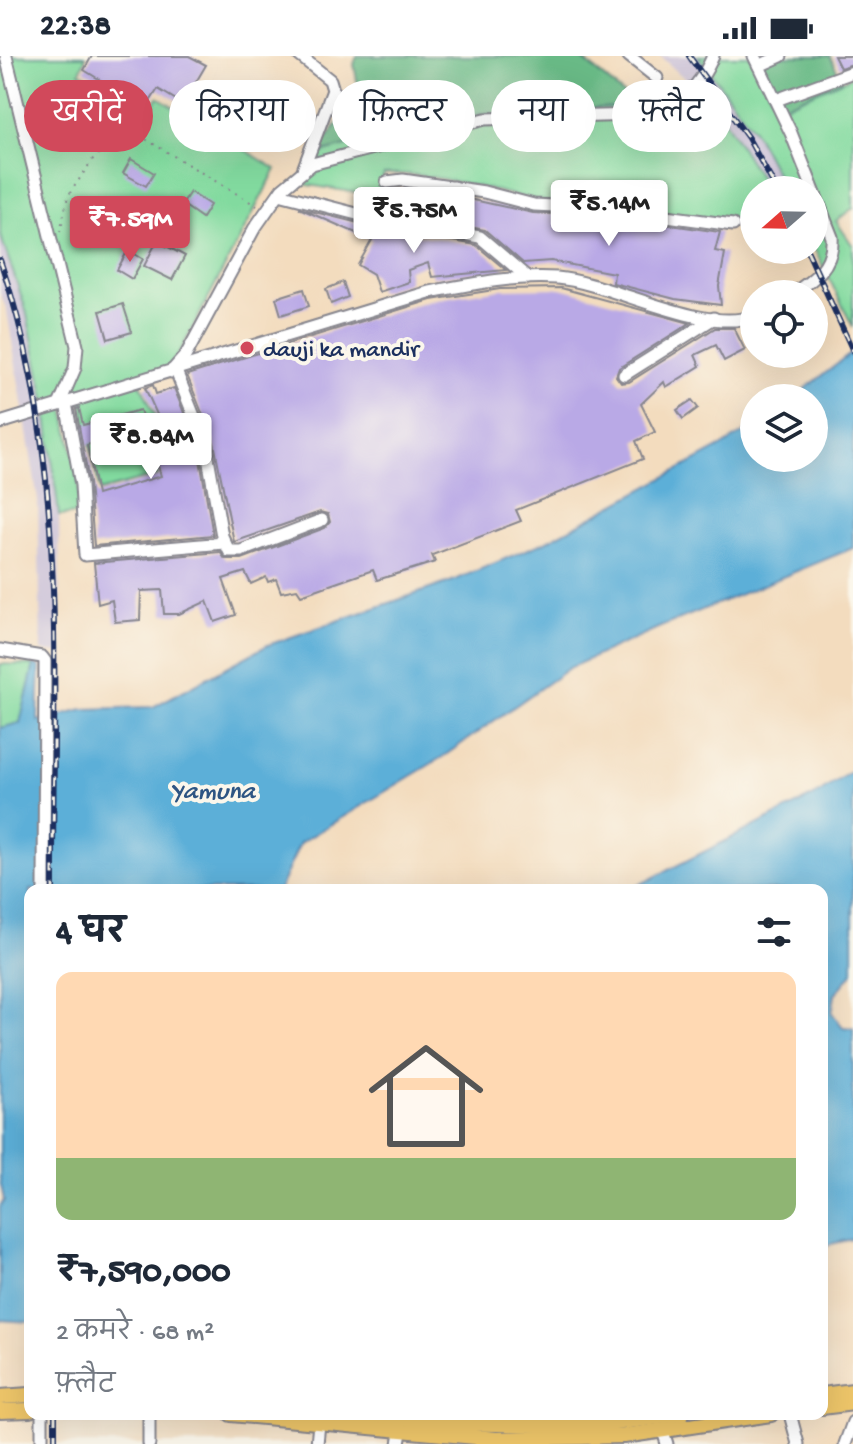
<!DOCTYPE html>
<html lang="hi">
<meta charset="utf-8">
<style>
:root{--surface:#fff;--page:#f2f2f3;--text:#1f2937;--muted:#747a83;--line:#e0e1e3;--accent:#d1495b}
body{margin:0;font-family:"Gochi Hand","Playpen Sans Deva",sans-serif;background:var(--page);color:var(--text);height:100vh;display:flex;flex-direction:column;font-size:30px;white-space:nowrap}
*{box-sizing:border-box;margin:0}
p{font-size:26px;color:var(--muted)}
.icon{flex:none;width:44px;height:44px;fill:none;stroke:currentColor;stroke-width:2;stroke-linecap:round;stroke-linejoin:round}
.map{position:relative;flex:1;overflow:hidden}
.side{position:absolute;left:24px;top:828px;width:804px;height:536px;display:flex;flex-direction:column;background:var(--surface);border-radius:16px;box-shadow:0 8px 32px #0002}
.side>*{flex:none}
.guide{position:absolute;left:24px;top:24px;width:806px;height:72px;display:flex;gap:16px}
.needle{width:52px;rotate:250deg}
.tools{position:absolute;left:740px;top:120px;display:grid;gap:16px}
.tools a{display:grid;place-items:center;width:88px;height:88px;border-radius:50%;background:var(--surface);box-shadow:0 8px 32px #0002;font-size:40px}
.price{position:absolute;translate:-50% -68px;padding:0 18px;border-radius:8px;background:#fff;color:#222;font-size:26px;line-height:52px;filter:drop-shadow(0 2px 4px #0008)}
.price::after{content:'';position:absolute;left:50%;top:48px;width:24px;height:18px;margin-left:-12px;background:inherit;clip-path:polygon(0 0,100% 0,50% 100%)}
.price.active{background:var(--accent);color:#fff}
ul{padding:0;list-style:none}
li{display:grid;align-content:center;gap:16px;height:424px;padding:0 32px}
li+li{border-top:2px solid var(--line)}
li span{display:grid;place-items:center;height:248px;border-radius:16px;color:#555}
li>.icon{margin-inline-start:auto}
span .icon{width:144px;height:144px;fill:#fffc;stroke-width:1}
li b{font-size:34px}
h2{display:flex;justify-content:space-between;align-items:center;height:96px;padding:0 32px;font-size:34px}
.chip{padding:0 28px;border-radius:36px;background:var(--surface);box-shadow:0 8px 32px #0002;font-size:28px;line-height:72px}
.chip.active{background:var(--accent);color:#fff}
.status{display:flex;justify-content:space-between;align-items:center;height:56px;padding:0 40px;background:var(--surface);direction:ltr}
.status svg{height:22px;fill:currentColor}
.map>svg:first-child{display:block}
.industrial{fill:#c9bfd7}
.green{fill:#82da9f;stroke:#4e847e;stroke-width:2}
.forest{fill:#69ba86;stroke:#427472;stroke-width:2}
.water{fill:#5cafd8;stroke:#3c6f9b;stroke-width:2}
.building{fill:#b9a9e6}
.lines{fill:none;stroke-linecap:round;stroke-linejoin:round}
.minor-casing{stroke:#87868e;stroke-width:15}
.major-casing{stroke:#87868e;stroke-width:18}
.path{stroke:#87868e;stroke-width:2;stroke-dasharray:2 6;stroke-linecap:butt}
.minor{stroke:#fff;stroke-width:11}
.major{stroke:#edc569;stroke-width:14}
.rail-casing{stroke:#1b2f5e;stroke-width:6}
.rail{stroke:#fbf7ec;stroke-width:3;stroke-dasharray:9;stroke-linecap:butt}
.poi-dot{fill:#d1495b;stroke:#fbf7ec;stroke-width:3}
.labels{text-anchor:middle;stroke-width:8;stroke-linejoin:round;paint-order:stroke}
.poi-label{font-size:24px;fill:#1b2f5e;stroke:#fbf7ec;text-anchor:start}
.water-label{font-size:26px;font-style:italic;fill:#2e5583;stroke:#fbf7ec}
</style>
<div class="status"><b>22:38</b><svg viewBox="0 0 49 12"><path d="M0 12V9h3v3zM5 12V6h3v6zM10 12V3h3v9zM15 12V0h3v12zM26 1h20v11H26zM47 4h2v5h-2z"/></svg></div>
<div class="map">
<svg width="853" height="1388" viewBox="0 0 853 1388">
<rect width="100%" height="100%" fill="#fbf7ec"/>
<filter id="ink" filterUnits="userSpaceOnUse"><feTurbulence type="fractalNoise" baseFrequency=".0125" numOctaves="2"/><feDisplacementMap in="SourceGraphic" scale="16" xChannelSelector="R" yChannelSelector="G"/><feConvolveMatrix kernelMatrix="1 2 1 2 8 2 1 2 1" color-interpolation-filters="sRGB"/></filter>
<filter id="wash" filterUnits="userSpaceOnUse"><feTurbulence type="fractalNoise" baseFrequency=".006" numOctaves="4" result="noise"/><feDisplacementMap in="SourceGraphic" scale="32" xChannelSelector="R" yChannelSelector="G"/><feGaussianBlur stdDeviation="1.8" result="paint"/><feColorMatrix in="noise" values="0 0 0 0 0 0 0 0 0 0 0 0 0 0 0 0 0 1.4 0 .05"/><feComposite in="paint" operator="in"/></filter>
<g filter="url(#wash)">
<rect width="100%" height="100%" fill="#f3dcbe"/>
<g class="industrial">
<path d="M660,0H698L753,73L785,134H767L718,53Z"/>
<path d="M0,178L26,254L45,343L59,442L60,597L41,595L38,444L7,255L0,237Z"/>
</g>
<g class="green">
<path d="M0,0H83L86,1L80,16L148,57L158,41L276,113L180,296L168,313L137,320L170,392L153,400L158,419L100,435L81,345L64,351L79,428L78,458L59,460L45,343L26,254L0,178Z"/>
<path d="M698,0H750L778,52L853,20V152L836,165L853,190V271L814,192V134H785L753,73Z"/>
<path d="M690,28L718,53L767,134H754V184L744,182L733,164C668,158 600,156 536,144C485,134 436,116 384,118L377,140L302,128L316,98L460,59L637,50Z"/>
<path d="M0,608L34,609L20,667L0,672Z"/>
</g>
<g class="forest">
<path d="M357,0H579L637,50L460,59L316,98L359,36L354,8Z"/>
<path d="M750,0H830L842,24L778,52Z"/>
</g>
<g class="water">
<path d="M853,296V492L658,572L569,612L444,700L300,787L279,834H30V1266L0,1264V1151L4,1144L0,1124V672L20,667L34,609L40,610L38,665L83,653L153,651L268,589L450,526L545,486L721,391L754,370V402H814V342H793Z"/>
<path d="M853,714V916L835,939L832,957L843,971L853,972V1183L822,1190V834H629L816,739Z"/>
</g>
<g id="blocks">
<g class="building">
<path d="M92,0H189L206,9L183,48L158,33L146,52L84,14Z"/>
<path d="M834,0H853V8L840,12Z"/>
<path d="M131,103L154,117L146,130L123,117Z"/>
<path d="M190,136L210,149L202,162L182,148Z"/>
<path d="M460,141L533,157L614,161L720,176L715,195L725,197L719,230L721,249L675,243L613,227L614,217L551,205L523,207L485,174L454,168Z"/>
<path d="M299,152L378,172L476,189L506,214L432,221L428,207L408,214L409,226L379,236L373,218L358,209L372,184Z"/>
<path d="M157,185L185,200L172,224L144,210Z"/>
<path d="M128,194L143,203L132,223L117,214Z"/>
<path d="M343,226L348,241L331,248L326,233Z"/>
<path d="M561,232L690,267L619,312L616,320L621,327L629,326L715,272H734L745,294L724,305L716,289L695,299L700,310L666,331L664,326L641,348L655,376L636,385L643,403L516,454L521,465L432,499L435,506L377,524L373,514L301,539L297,533L281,536L276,523L268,526L266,521L251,528L245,516L223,523L236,559L215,566L207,545L179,558H164L162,534L141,535L140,564L115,566L112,544L98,548L94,507L220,496L225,503H242L325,472L330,466L328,458L320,456L234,486L214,387L187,319L431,244L500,233Z"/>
<path d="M304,233L309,250L281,259L276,242Z"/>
<path d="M123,248L132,276L108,283L100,255Z"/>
<path d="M153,329L156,338L174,332L198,392L213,479L94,490L89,427L76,353L79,352L83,369L140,354L149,382L136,386L133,376L87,389L97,439L161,420L155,400L173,394L145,332Z"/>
<path d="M692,344L698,352L683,363L677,354Z"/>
</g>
</g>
</g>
<g filter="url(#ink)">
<use href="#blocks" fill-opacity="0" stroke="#87868e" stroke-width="2"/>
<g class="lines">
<g class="minor-casing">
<g id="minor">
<path d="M6,0L77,290L75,312L59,349"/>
<path d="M300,0L330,24L333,34L303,114"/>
<path d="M629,0L657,22"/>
<path d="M754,0L791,77L832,181C834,209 814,224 792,238"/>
<path d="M759,10L781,0"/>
<path d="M776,44L853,16"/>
<path d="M387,126L403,124L484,136L534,149L615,153L733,169"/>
<path d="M279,138L380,164L480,181L528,222"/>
<path d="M443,177L454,131"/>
<path d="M176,315L206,390L222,480L229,495H241L322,464"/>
<path d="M171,316L186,299L254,173L282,133L312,108L485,63L638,59C678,47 696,40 713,0"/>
<path d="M624,319L714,262"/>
<path d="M66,347L81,429L85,499L224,487"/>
<path d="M0,367L429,236C471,228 515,219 557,222C613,227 704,279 754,260"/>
<path d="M0,594L42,601L45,605L44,834"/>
<path d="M149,1358V1388"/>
<path d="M790,1358L798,1388"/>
<path d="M663,1375L667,1388"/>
<path d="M42,1388V1358"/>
<path d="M317,1388L319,1367"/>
<path d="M399,1388L401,1376"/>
<path d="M845,1388L853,1366"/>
</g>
</g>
<g class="major-casing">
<g id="major">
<path d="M822,1339L853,1335"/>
<path d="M0,1341L30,1339"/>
<path d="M822,1351L853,1347"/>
<path d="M0,1355L30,1354"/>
<path d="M231,1358L496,1383L624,1380L771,1358"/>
<path d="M365,1358L452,1367L591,1370L682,1358"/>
</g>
</g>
<path class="path" d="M60,176L68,140L93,103L116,81H142L257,150"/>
<use href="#minor" class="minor"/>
<use href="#major" class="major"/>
<g class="rail-casing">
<g id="rail">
<path d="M689,0L748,82L777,134"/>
<path d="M807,194L853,295"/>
<path d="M0,204C70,406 52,624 53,834"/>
<path d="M55,1358V1388"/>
</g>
</g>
<use href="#rail" class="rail"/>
</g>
</g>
<circle class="poi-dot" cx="247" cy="292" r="8"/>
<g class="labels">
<g class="poi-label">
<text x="263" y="300">dauji ka mandir</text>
</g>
<g class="water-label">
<text x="213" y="742">Yamuna</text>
</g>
</g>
</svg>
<div class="tools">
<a><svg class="needle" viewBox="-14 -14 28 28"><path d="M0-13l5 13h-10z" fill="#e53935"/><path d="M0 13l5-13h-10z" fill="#747a83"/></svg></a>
<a><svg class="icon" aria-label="locate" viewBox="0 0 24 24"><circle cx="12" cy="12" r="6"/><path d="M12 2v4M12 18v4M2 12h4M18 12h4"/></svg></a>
<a><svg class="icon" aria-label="layers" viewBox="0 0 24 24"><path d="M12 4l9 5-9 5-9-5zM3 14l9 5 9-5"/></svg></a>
</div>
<b class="price" style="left:609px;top:192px">₹5.14M</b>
<b class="price" style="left:414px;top:199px">₹5.75M</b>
<b class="price active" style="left:130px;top:208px">₹7.59M</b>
<b class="price" style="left:151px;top:425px">₹8.84M</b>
<div class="guide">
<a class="chip active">खरीदें</a>
<a class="chip">किराया</a>
<a class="chip">फ़िल्टर</a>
<a class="chip">नया</a>
<a class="chip">फ़्लैट</a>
</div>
<section class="side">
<h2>4 घर<svg class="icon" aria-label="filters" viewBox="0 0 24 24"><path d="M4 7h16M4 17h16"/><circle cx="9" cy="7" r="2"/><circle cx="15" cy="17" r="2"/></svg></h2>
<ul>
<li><span style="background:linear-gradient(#ffd9b3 75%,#8fb573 0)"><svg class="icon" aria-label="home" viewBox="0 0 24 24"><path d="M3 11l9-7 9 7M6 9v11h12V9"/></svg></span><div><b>₹7,590,000</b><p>2 कमरे · 68 m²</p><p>फ़्लैट</p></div></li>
</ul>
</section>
</div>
